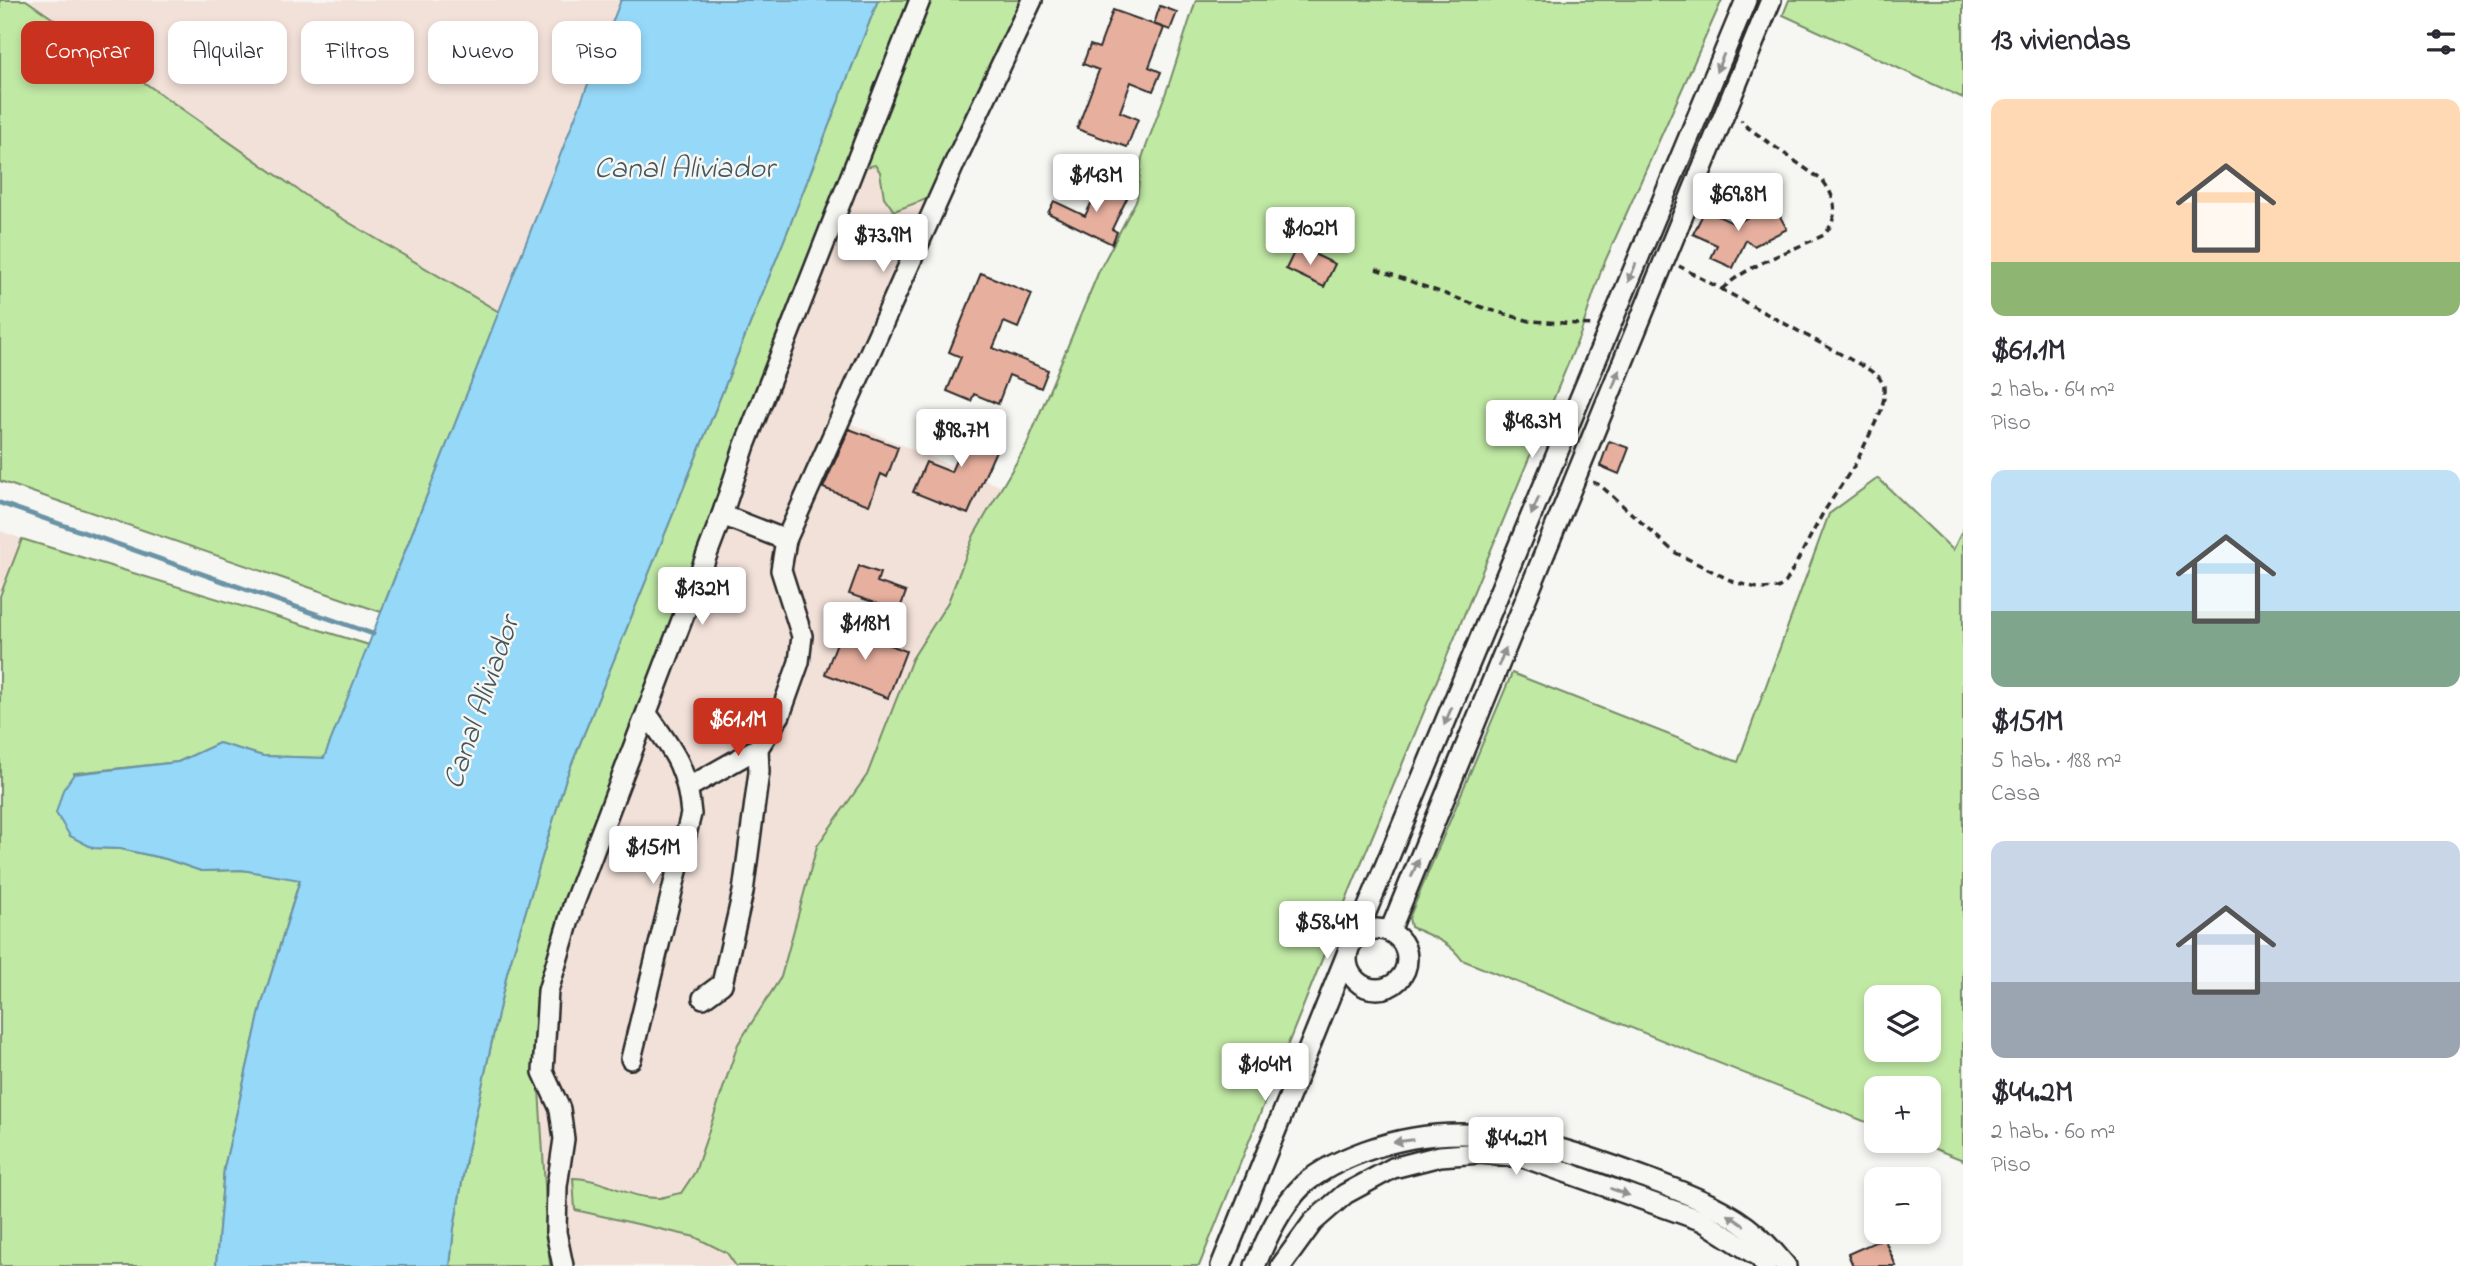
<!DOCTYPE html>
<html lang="es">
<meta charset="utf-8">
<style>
:root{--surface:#fff;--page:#f2f2f3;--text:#2b2b33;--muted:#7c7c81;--accent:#c8321e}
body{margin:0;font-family:"Indie Flower",sans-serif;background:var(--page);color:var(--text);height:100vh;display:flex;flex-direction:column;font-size:26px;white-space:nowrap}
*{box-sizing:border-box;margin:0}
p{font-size:23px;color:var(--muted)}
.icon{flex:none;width:38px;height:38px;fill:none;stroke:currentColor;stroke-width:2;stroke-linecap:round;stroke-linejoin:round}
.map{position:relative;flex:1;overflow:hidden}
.sheet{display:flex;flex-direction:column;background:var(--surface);width:525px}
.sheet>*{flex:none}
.guide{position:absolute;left:21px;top:21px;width:665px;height:63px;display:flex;gap:14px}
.controls{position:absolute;left:1864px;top:985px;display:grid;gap:14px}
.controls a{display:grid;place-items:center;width:77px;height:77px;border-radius:14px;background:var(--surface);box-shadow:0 4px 10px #0003;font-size:35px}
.price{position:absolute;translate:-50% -60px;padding:0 16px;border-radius:7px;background:#fff;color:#222;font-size:23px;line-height:46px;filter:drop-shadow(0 2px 4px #0008)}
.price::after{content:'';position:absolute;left:50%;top:42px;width:21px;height:16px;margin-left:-10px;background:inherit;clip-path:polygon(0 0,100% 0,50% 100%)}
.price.selected{background:var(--accent);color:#fff}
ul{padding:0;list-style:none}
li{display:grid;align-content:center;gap:14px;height:371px;padding:0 28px}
li span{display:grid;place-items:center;height:217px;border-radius:14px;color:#555}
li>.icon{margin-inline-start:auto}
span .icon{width:126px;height:126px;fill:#fffc;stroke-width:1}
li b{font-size:30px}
h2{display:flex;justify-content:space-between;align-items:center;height:84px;padding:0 28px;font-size:30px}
.chip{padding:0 24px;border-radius:14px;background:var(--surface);box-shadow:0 4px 10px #0003;font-size:24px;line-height:63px}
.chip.selected{background:var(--accent);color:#fff}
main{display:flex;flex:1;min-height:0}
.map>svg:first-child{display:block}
.built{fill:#f2e1d9}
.green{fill:#c0e9a4;stroke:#768a68;stroke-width:2;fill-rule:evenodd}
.water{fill:#96d8f8;stroke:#6b93a6;stroke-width:2}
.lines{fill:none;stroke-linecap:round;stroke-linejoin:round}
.stream{stroke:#6b93a6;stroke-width:5}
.building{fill:#e7af9e;stroke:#2b2b2b;stroke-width:2}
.street-casing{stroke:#2b2b2b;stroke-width:24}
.path{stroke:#2b2b2b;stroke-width:3.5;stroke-dasharray:7 5;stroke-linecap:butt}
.street{stroke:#f6f6f2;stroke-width:19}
.oneway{fill:#90908e}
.labels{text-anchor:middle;stroke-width:5;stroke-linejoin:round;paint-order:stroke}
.water-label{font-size:30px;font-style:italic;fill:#46565e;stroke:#f6f6f2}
</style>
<main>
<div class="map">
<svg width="1963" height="1266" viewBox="0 0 1963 1266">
<rect width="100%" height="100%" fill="#f6f6f2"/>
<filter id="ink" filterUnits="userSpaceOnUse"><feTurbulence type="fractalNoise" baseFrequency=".0143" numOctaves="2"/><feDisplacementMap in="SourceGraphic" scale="14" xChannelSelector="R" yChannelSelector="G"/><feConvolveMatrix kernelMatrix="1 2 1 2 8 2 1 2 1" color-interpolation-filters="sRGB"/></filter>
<g filter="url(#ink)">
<g class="built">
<path d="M26,0H621L499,312L318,204Z"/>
<path d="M875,165L880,172L884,197H932L833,416L1002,487L974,535L948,602L912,659L867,775L817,846L781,977L738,1044L695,1172L681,1193L658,1198L623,1191L589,1178L575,1210L695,1237L727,1253L736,1266H550L538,1073L541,991L567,894L638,717L846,171Z"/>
<path d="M0,531L22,539L0,596Z"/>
</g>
<g class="green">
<path d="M0,0H26L318,204L499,312L381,612L0,481Z"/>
<path d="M878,0H1025L932,197L894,211L884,197L880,172L875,165L846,171L638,717L567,894L541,991L538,1073L550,1266H450L454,1228L466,1159L507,973L566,778L786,235Z"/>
<path d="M1196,0H1722L1602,268L1580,335L1341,912L1199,1266H736L727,1253L695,1237L575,1210L573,1178C602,1178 629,1199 659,1198C666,1197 674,1194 681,1193L695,1172L738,1044L781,977L817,846L867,775L912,659L948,602L974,535L1027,444L1099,271L1137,199L1142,158L1170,81Z"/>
<path d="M1789,0H1963V98L1783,15Z"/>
<path d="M1878,478L1953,550L1963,529V1160L1915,1141H1928V1088H1876V1126L1462,960C1449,941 1432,937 1411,927L1409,918L1512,673L1738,762L1829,514ZM1876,998H1928V1050H1876Z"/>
<path d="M22,539L369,645L324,758L263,756L219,743L178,762L74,773L93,848L121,849L166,859L201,871L242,870L300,879L261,1007L224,1168L216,1266H0V596Z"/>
</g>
<path class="water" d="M621,0H878L786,235L566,778L507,973L466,1159L454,1228L450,1266H216L224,1168L261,1007L300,880L242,870L201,871L166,859L121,849L93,848L70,836L56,813L63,790L74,774L178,762L219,743L263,756L324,758Z"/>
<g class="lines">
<path class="stream" d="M0,503L373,634"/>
</g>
<g class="building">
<path d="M1160,6L1177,12L1170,30L1154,24Z"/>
<path d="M1113,10L1164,28L1149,67L1161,72L1153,91L1131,82L1120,112L1138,119L1127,147L1077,129L1099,70L1083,64L1090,45L1099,48Z"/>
<path d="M1101,183L1128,196L1112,229L1117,232L1112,244L1048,213L1054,201L1085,216Z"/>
<path d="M1773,204L1787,229L1754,246L1746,240L1733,268L1711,258L1717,245L1693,234L1705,210L1735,224Z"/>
<path d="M1297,246L1335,264L1324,287L1286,269Z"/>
<path d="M981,273L1032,294L1018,328L1004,322L993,348L1048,370L1041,388L1009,375L998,404L974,394L971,401L947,391L961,357L949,352Z"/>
<path d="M961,419L1002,437L968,514L913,492L926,462L951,472L962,446L951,441Z"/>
<path d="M849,429L898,447L887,477L881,474L869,505L823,488Z"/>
<path d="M1609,441L1629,448L1619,474L1600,466Z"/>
<path d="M859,566L880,573L877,582L906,592L899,611L849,594Z"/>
<path d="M843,627L906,651L888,698L825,674Z"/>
<path d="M1884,1238L1896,1266H1853L1848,1254Z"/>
</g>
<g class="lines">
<g class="street-casing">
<g id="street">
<path d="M722,515L786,540L956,160L1032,0"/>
<path d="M689,787L758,748"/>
<circle cx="1377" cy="959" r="30"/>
<path d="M1390,931L1771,0"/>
<path d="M1356,936L1746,0"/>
<path d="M703,998L722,984L743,892L759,772L758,748L780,715L799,662L802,636L781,570L786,540"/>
<path d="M631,1059L691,814C687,767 674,752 647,714"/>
<path d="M563,1266L556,1232L557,1186L564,1139L560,1109L543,1072L548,991L574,903L722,515L745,445L920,0"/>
<path d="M1221,1266L1347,954"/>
<path d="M1255,1266C1267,1237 1281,1206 1304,1184C1322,1169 1343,1159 1365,1151C1465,1114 1553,1143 1649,1179C1687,1194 1725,1207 1757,1235C1768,1244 1777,1256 1786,1266"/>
<path d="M1281,1266L1313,1222L1345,1194L1393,1168L1440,1156L1480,1153L1523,1157L1703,1221L1759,1257L1766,1266"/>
</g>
</g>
<g class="path">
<path d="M1376,269L1487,309L1530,321L1593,325"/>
<path d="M1722,289C1751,263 1789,252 1824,235C1839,218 1837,199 1823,181L1747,127L1741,120"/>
<path d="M1593,482L1600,485L1674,552L1734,582L1761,589L1778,588L1786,582L1823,513L1856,463L1881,411L1884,398V386L1879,377L1868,369L1679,266"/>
</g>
<use href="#street" class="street"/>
</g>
<defs><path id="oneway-solid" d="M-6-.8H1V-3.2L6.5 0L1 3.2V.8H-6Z" transform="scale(1.75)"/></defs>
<g class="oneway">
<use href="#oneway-solid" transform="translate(1720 63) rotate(113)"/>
<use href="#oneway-solid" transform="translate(1632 273) rotate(113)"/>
<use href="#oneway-solid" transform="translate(1616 379) rotate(-68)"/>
<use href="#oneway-solid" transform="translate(1535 506) rotate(113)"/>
<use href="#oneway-solid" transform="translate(1502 657) rotate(-68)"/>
<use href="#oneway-solid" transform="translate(1448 716) rotate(113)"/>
<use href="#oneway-solid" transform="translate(1415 868) rotate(-68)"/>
<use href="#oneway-solid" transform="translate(1403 1141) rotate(172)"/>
<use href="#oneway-solid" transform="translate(1620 1192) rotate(20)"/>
<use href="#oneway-solid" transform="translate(1736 1220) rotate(-146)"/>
</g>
</g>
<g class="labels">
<g class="water-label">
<text x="684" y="177">Canal Aliviador</text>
<text transform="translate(480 702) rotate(-71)" y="10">Canal Aliviador</text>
</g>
</g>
</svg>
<div class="controls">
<a><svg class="icon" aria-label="layers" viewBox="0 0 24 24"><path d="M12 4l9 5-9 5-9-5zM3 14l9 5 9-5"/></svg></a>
<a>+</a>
<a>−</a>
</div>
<b class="price" style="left:1096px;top:214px">$143M</b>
<b class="price" style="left:1738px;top:233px">$69.8M</b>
<b class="price" style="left:1310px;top:267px">$102M</b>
<b class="price" style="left:883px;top:274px">$73.9M</b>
<b class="price" style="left:1532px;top:460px">$48.3M</b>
<b class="price" style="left:961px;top:469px">$98.7M</b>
<b class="price" style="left:702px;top:627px">$132M</b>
<b class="price" style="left:865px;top:662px">$118M</b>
<b class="price selected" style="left:738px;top:758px">$61.1M</b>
<b class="price" style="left:653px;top:886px">$151M</b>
<b class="price" style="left:1327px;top:961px">$58.4M</b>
<b class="price" style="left:1265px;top:1103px">$104M</b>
<b class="price" style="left:1516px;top:1177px">$44.2M</b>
<div class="guide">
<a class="chip selected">Comprar</a>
<a class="chip">Alquilar</a>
<a class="chip">Filtros</a>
<a class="chip">Nuevo</a>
<a class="chip">Piso</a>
</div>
</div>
<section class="sheet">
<h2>13 viviendas<svg class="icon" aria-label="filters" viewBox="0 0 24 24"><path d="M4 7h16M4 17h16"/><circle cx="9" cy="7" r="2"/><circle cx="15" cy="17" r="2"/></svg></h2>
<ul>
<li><span style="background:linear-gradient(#ffd9b3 75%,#8fb573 0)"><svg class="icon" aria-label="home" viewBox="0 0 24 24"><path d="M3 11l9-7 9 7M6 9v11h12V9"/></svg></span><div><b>$61.1M</b><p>2 hab. · 64 m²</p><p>Piso</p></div></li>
<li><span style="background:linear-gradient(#bfe0f5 65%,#7fa58c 0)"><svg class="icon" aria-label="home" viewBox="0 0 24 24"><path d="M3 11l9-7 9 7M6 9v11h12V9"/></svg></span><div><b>$151M</b><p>5 hab. · 188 m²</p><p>Casa</p></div></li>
<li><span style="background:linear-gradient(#c9d6e8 65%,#9aa5b1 0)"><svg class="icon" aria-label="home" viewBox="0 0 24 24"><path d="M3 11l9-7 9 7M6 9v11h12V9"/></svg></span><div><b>$44.2M</b><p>2 hab. · 60 m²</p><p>Piso</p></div></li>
</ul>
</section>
</main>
